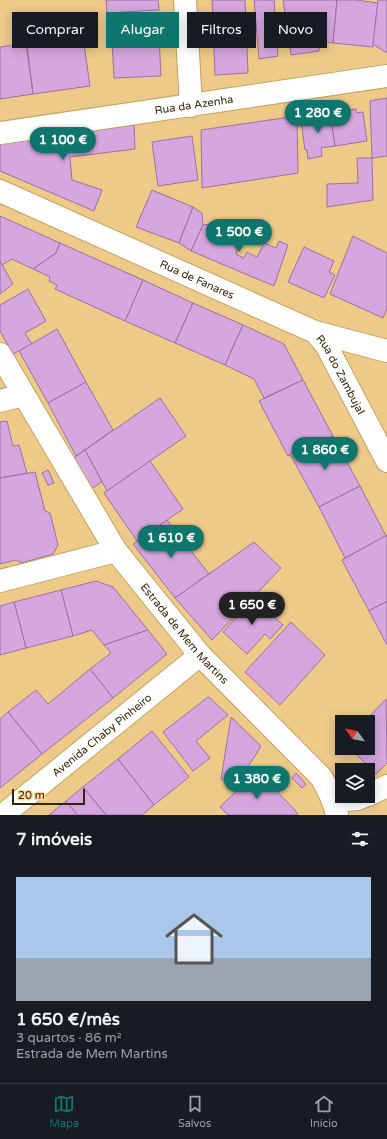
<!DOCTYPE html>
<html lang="pt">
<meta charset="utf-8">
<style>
:root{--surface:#171b24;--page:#242831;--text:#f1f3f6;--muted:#9ea1a6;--line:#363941;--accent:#0f766e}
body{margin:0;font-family:"Varela Round",sans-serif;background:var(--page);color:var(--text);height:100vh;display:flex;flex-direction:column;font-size:15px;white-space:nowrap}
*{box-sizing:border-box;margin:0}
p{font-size:13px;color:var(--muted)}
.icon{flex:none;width:22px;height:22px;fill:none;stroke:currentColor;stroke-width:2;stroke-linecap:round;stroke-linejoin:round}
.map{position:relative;height:815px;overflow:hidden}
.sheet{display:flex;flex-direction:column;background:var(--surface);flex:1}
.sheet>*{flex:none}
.banner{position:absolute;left:12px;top:12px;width:363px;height:36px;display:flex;gap:8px}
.needle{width:26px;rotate:303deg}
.controls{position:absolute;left:335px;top:715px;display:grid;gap:8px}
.controls a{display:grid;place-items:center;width:40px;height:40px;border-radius:0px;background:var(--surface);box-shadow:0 2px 10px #0003;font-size:20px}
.scale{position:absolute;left:12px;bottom:10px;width:73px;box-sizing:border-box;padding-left:4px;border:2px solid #34260a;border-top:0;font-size:11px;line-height:14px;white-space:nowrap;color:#34260a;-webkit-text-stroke:3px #fcd796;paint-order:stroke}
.price{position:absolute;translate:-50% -34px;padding:0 9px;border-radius:14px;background:var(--accent);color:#fff;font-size:13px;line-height:26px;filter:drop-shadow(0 1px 2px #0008)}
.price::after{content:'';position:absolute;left:50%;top:24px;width:12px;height:9px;margin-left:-6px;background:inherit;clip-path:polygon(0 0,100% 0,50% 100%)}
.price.on{background:#222;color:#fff}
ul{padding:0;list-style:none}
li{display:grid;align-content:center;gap:8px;height:212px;padding:0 16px}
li+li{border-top:1px solid var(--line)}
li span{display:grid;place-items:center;height:124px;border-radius:0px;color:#555}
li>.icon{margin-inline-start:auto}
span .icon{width:72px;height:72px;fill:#fffc;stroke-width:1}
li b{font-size:17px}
h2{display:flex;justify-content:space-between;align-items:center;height:48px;padding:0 16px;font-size:17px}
.pill{padding:0 14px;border-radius:0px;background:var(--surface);box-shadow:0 2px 10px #0003;font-size:14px;line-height:36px}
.pill.on{background:var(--accent);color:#fff}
.tabs{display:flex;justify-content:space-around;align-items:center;height:56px;border-top:1px solid var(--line);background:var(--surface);font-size:11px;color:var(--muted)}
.tabs a{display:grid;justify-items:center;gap:2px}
.tabs .on{color:var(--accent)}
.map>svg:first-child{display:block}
.building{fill:#d6a7de;stroke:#9c70a4}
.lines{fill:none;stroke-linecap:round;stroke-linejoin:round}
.minor-casing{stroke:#c4a161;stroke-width:24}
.tertiary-casing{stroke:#c4a161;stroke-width:24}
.minor{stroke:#fff;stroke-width:22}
.tertiary{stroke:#fff;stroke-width:22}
.labels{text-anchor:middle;stroke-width:3;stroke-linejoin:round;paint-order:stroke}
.street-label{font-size:11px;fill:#34260a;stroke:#fcd796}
</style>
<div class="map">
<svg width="387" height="815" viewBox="0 0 387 815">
<rect width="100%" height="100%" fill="#eeca89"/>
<g class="building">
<path d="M106,0H158L159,10L107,13Z"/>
<path d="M212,0H245L248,73L215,75Z"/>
<path d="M254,0H274L278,56L259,59Z"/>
<path d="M283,0H337L333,43L320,41L319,51L291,55Z"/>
<path d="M337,0H356L378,3L373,47L333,43Z"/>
<path d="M378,0H387V52H385L373,44Z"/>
<path d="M83,37L90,86L33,94L27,45Z"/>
<path d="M159,37L161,76L114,78L112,40Z"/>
<path d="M26,43L33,94L0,99V47Z"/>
<path d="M387,98V156L372,158L370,101Z"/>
<path d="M356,109V113L363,112L367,141L335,146L330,113Z"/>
<path d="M330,113L335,146L321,148L322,156L308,159L307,150H305L301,121H306L305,116Z"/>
<path d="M297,116L298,173L202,188L201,130Z"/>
<path d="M134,125L135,149L70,157L72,180L102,190L94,211L0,171V144Z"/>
<path d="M192,136L198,180L158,186L152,142Z"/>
<path d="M357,158H372L373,200L327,207V184L358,183Z"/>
<path d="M152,190L193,207L179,243L136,227Z"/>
<path d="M193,207L202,213L203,225L191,251L179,243Z"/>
<path d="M0,216L60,243L56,253L33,269L12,259L2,265L0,261Z"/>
<path d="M232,221L237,255L244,258L247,252L257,257L264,243L276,248L279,241L288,245L274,286L191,251L203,225Z"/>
<path d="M353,236L387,253V308L383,318L330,294Z"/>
<path d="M60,243L143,280L125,321L55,289L57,285L49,281L50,277L33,269L56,253Z"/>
<path d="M304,247L334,261L329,272L335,275L324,298L288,282Z"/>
<path d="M0,261L13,284L0,294Z"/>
<path d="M143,280L193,303L175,343L125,321Z"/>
<path d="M28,289L46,321L25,333L32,344L13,354L0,331V305Z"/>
<path d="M193,303L243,325L225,365L175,343Z"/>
<path d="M243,325L284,344L303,380L264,398L254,379L225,365Z"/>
<path d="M57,329L86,382L48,403L19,351Z"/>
<path d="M303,380L333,436L288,456L259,401Z"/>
<path d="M86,382L113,430L76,456L48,403Z"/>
<path d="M160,398L186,436L107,491L85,450Z"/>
<path d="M7,421L13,446L19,445L27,473L0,478V422Z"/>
<path d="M333,436L360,486L319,507L290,454Z"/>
<path d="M85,450L102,482L91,489L74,458Z"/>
<path d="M150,461L183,509L137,541L104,493Z"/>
<path d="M48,470L54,483L48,485L42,473Z"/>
<path d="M35,472L45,511L50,513L58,545L53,554L21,563L16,560L0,564V478Z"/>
<path d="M360,486L386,536L345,558L319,507Z"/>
<path d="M167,520L209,574L175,598L133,544Z"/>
<path d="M387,535V601L369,611L342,560Z"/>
<path d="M254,542L281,568L212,640L175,598Z"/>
<path d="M96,581L113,587L148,630L104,645L92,630L73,636L61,590Z"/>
<path d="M61,590L73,636L26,648L14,602Z"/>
<path d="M254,598L283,625L270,639L265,634L247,654L223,632Z"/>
<path d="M387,601V645L369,611Z"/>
<path d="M14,602L26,648L0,655V606Z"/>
<path d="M291,622L325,655L280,705L245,672Z"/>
<path d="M148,630L167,654L113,698L90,669L111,653L104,645Z"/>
<path d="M90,669L113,698L42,754L8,712L36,690L48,704Z"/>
<path d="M208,697L210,698L228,715L196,741L210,758L193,771L163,732Z"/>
<path d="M386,699L387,763L376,774L350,748H368V722H364Z"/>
<path d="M8,712L42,754L0,788V719Z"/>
<path d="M231,717L261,746L235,788L221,779Z"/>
<path d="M152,731L189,777L154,805L118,759Z"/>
<path d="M118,759L154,805L142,815H106L83,787Z"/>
<path d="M257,771L295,810L298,815H228L220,807Z"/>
<path d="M296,773L306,784L302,788L292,778Z"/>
<path d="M83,787L106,815H77L66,801Z"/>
<path d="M66,801L77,815H49Z"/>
</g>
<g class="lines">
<g class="minor-casing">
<g id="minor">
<path d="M185,0L191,106"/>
<path id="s1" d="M0,133L387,76"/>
<path id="s2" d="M0,191L315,332L387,351"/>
<path id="s3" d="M315,332L326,345L387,461"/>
<path d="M0,401L23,395"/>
<path d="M0,581L116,551"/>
<path d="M368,795L387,786"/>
<path d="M333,801L358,799L365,796"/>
</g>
</g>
<g class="tertiary-casing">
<g id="tertiary">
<path id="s4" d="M0,354L116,551L200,655L321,777C328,789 334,800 337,815"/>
<path id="s5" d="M3,815L200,655"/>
</g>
</g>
<use href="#minor" class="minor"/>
<use href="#tertiary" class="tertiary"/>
</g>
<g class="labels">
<g class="street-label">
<text dy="4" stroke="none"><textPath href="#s1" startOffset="196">Rua da Azenha</textPath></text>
<text dy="4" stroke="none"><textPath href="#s2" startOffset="216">Rua de Fanares</textPath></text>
<text dy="4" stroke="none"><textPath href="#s3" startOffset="50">Rua do Zambujal</textPath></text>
<text dy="4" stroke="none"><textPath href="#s4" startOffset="336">Estrada de Mem Martins</textPath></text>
<text dy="4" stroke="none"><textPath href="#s5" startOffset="127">Avenida Chaby Pinheiro</textPath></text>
</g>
</g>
</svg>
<div class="controls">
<a><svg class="needle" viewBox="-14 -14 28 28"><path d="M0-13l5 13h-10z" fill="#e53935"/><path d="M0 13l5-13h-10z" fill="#9ea1a6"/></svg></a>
<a><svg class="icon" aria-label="layers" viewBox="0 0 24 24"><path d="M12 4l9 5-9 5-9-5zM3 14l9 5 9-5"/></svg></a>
</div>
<div class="scale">20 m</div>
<b class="price" style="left:318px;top:134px">1 280 €</b>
<b class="price" style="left:63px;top:161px">1 100 €</b>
<b class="price" style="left:239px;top:253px">1 500 €</b>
<b class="price" style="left:325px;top:471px">1 860 €</b>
<b class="price" style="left:171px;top:559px">1 610 €</b>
<b class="price on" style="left:252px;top:626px">1 650 €</b>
<b class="price" style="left:257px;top:800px">1 380 €</b>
<div class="banner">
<a class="pill">Comprar</a>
<a class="pill on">Alugar</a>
<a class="pill">Filtros</a>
<a class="pill">Novo</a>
</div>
</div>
<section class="sheet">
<h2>7 imóveis<svg class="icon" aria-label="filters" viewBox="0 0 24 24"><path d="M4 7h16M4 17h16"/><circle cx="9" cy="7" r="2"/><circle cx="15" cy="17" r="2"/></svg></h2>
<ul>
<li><span style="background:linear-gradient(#a9c7e8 65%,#9aa5b1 0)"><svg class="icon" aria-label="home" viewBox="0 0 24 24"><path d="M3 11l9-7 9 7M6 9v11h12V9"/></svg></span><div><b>1 650 €/mês</b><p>3 quartos · 86 m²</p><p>Estrada de Mem Martins</p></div></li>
</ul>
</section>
<nav class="tabs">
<a class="on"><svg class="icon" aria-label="map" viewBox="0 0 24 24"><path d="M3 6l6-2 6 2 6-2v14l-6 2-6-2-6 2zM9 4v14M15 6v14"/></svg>Mapa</a>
<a><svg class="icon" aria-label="saved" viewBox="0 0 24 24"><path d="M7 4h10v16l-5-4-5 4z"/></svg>Salvos</a>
<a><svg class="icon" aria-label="home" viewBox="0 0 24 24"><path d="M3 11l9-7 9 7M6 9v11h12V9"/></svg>Início</a>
</nav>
